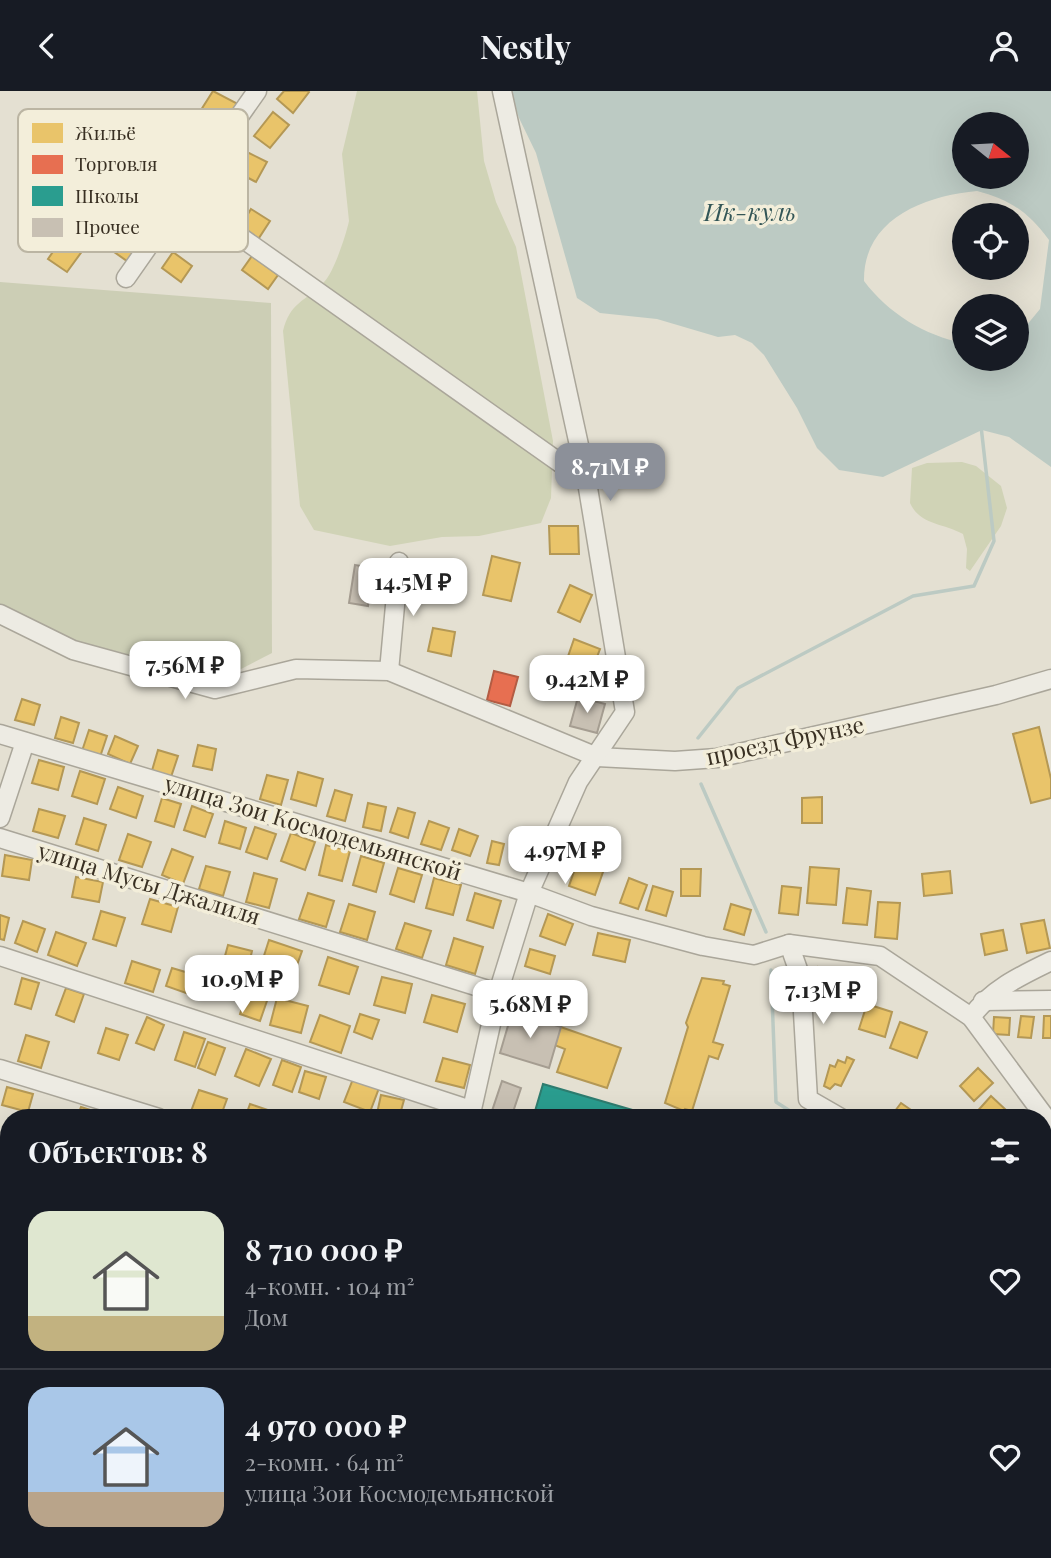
<!DOCTYPE html>
<html lang="ru">
<meta charset="utf-8">
<style>
:root{--surface:#171b24;--page:#242831;--text:#f1f3f6;--muted:#9ea1a6;--line:#363941;--accent:#8c9099}
body{margin:0;font-family:"Playfair Display",serif;background:var(--page);color:var(--text);height:100vh;display:flex;flex-direction:column;font-size:26px;white-space:nowrap}
*{box-sizing:border-box;margin:0}
p{font-size:23px;color:var(--muted)}
.icon{flex:none;width:38px;height:38px;fill:none;stroke:currentColor;stroke-width:2;stroke-linecap:round;stroke-linejoin:round}
.map{position:relative;flex:1;overflow:hidden}
.details{position:absolute;left:0px;top:1018px;width:1052px;height:450px;display:flex;flex-direction:column;background:var(--surface);border-radius:28px 28px 0 0;box-shadow:0 7px 28px #0002}
.details>*{flex:none}
.needle{width:46px;rotate:108deg}
.buttons{position:absolute;left:952px;top:21px;display:grid;gap:14px}
.buttons a{display:grid;place-items:center;width:77px;height:77px;border-radius:50%;background:var(--surface);box-shadow:0 7px 28px #0002;font-size:35px}
.price{position:absolute;translate:-50% -60px;padding:0 16px;border-radius:14px;background:#fff;color:#222;font-size:23px;line-height:46px;filter:drop-shadow(0 2px 4px #0008)}
.price::after{content:'';position:absolute;left:50%;top:42px;width:21px;height:16px;margin-left:-10px;background:inherit;clip-path:polygon(0 0,100% 0,50% 100%)}
.price.on{background:var(--accent);color:#fff}
ul{padding:0;list-style:none}
li{display:flex;align-items:center;gap:21px;height:175px;padding:0 28px}
li+li{border-top:2px solid var(--line)}
li span{display:grid;place-items:center;flex:none;width:196px;height:140px;border-radius:21px;color:#555}
li>.icon{margin-inline-start:auto}
span .icon{width:84px;height:84px;fill:#fffc;stroke-width:1}
li b{font-size:30px}
h2{display:flex;justify-content:space-between;align-items:center;height:84px;padding:0 28px;font-size:30px}
header{display:flex;justify-content:space-between;align-items:center;height:91px;padding:0 28px;background:var(--surface);font-size:32px;font-weight:700}
.map>svg:first-child{display:block}
.green{fill:#d0d3b6}
.cemetery{fill:#ccceb5}
.water{fill:#bccac3;fill-rule:evenodd}
.homes{fill:#e9c46a;stroke:#b49855;stroke-width:2}
.shops{fill:#e76f51;stroke:#b35c43;stroke-width:2}
.schools{fill:#2a9d8f;stroke:#2e7c6f;stroke-width:2}
.lines{fill:none;stroke-linecap:round;stroke-linejoin:round}
.stream{stroke:#bccac3;stroke-width:3.5}
.building{fill:#c8c0b3;stroke:#a59d91;stroke-width:2}
.minor-casing{stroke:#aaa69a;stroke-width:21}
.major-casing{stroke:#908b81;stroke-width:24}
.minor{stroke:#edebe3;stroke-width:18}
.major{stroke:#e4e1d5;stroke-width:21}
.labels{text-anchor:middle;stroke-width:7;stroke-linejoin:round;paint-order:stroke}
.street-label{font-size:23px;fill:#393023;stroke:#f3eeda}
.water-label{font-size:24px;font-style:italic;fill:#335657;stroke:#f3eeda}
.key{fill:#f3eeda;stroke:#bbb5a3;stroke-width:2}
.key-label{font-size:19px;fill:#393023}
</style>
<header><svg class="icon" aria-label="back" viewBox="0 0 24 24"><path d="M15 5l-7 7 7 7"/></svg>Nestly<svg class="icon" aria-label="person" viewBox="0 0 24 24"><circle cx="12" cy="8" r="4"/><path d="M4 21q1-7 8-7t8 7"/></svg></header>
<div class="map">
<svg width="1051" height="1467" viewBox="0 0 1051 1467">
<rect width="100%" height="100%" fill="#e4e0d2"/>
<g class="green">
<path d="M357,0H477L484,70L496,111L516,156L553,350L551,407L541,432L479,445L442,446L390,455L314,439L300,415L283,240C290,211 305,211 324,191C334,181 346,144 349,130L342,63Z"/>
<path d="M962,371L976,375L1001,395L1007,417L1001,435L970,480L966,477L967,458L963,443C943,432 920,434 910,412L912,377L927,372Z"/>
<path d="M693,1460H1001L1016,1467H692Z"/>
</g>
<path class="cemetery" d="M0,191L271,212L272,562L222,588L77,550L0,516Z"/>
<path class="water" d="M510,0H1051V376L1009,346L982,339L883,386L839,379L817,357L797,317L764,264L752,252L735,244L718,246L657,228L600,222L577,207L536,62L519,27ZM964,33H1017V86H964ZM977,100C1011,109 1028,121 1049,149L1040,218L1017,246V268H964V252C925,245 888,222 864,190C863,128 924,105 977,100Z"/>
<g class="homes">
<path d="M213,0L238,13L224,34L201,19Z"/>
<path d="M284,0H308L309,1L293,22L277,8Z"/>
<path d="M273,21L289,34L270,57L254,45Z"/>
<path d="M245,60L267,71L256,91L235,80Z"/>
<path d="M251,118L270,130L257,150L239,138Z"/>
<path d="M119,131L143,148L127,170L104,154Z"/>
<path d="M63,146L83,159L67,181L48,168Z"/>
<path d="M173,161L192,175L181,191L162,177Z"/>
<path d="M252,165L278,184L268,198L242,179Z"/>
<path d="M549,435H578L579,463H550Z"/>
<path d="M492,465L520,472L511,510L483,504Z"/>
<path d="M570,494L592,504L580,531L558,521Z"/>
<path d="M433,537L455,541L451,565L428,560Z"/>
<path d="M574,548L600,558L589,587L564,577Z"/>
<path d="M22,608L40,614L34,634L15,629Z"/>
<path d="M61,626L79,632L73,652L55,647Z"/>
<path d="M1039,636L1051,688V707L1031,712L1013,643Z"/>
<path d="M89,639L107,645L100,666L82,660Z"/>
<path d="M115,645L138,655L130,673L108,663Z"/>
<path d="M198,654L216,658L212,679L193,675Z"/>
<path d="M158,659L178,665L170,689L151,683Z"/>
<path d="M39,669L64,676L58,699L32,692Z"/>
<path d="M80,680L105,688L97,713L72,705Z"/>
<path d="M298,681L323,688L316,715L291,708Z"/>
<path d="M267,684L288,689L281,714L260,708Z"/>
<path d="M118,696L143,705L136,727L110,718Z"/>
<path d="M335,699L352,704L345,730L327,725Z"/>
<path d="M822,706V732H802V707Z"/>
<path d="M162,707L181,713L174,736L155,730Z"/>
<path d="M368,712L386,716L381,740L363,736Z"/>
<path d="M192,715L213,723L205,746L184,739Z"/>
<path d="M398,717L415,722L408,747L390,741Z"/>
<path d="M39,718L65,725L58,747L33,740Z"/>
<path d="M84,727L106,734L98,760L76,753Z"/>
<path d="M225,730L246,737L240,758L219,752Z"/>
<path d="M429,730L449,737L441,759L421,753Z"/>
<path d="M255,736L276,743L267,768L246,761Z"/>
<path d="M459,738L478,745L470,765L452,759Z"/>
<path d="M291,742L315,751L305,779L281,770Z"/>
<path d="M128,743L151,751L142,776L119,769Z"/>
<path d="M492,750L504,753L499,774L487,772Z"/>
<path d="M326,754L350,760L342,790L319,784Z"/>
<path d="M519,754L537,759L531,780L513,775Z"/>
<path d="M172,758L193,766L183,793L162,784Z"/>
<path d="M5,764L32,769L29,789L2,785Z"/>
<path d="M361,765L384,772L376,801L353,794Z"/>
<path d="M578,769L604,778L595,804L569,795Z"/>
<path d="M206,775L230,781L223,805L199,798Z"/>
<path d="M810,776L839,778L836,814L807,812Z"/>
<path d="M398,777L422,784L414,811L390,803Z"/>
<path d="M681,778H701L700,805H681Z"/>
<path d="M950,780L952,802L924,805L922,783Z"/>
<path d="M254,782L277,788L269,817L246,811Z"/>
<path d="M76,786L103,791L99,811L72,806Z"/>
<path d="M434,787L461,794L453,824L426,817Z"/>
<path d="M629,787L647,794L638,818L620,812Z"/>
<path d="M653,795L673,801L666,825L646,819Z"/>
<path d="M782,795L801,797L798,824L779,822Z"/>
<path d="M847,797L871,800L867,834L843,832Z"/>
<path d="M308,802L334,810L326,836L299,828Z"/>
<path d="M475,802L501,810L493,837L467,829Z"/>
<path d="M150,808L178,816L171,841L142,833Z"/>
<path d="M878,811L900,812L897,848L875,846Z"/>
<path d="M349,813L375,821L367,849L340,841Z"/>
<path d="M731,813L751,819L744,844L724,838Z"/>
<path d="M101,820L125,827L116,855L93,848Z"/>
<path d="M548,823L573,833L565,854L540,845Z"/>
<path d="M0,824L9,827L4,849L0,848Z"/>
<path d="M1044,829L1050,857L1027,862L1021,833Z"/>
<path d="M23,830L45,838L37,861L15,852Z"/>
<path d="M405,832L431,840L422,867L396,858Z"/>
<path d="M1003,839L1007,859L985,864L981,843Z"/>
<path d="M56,841L86,852L77,875L48,864Z"/>
<path d="M598,842L630,849L625,871L593,864Z"/>
<path d="M454,847L483,856L475,883L446,874Z"/>
<path d="M269,849L302,860L293,885L261,874Z"/>
<path d="M228,854L252,860L245,890L220,883Z"/>
<path d="M530,858L555,865L550,883L525,875Z"/>
<path d="M328,866L358,876L349,903L319,894Z"/>
<path d="M132,870L160,879L153,901L125,892Z"/>
<path d="M818,876L837,880L832,905L813,900Z"/>
<path d="M172,877L192,883L186,902L166,895Z"/>
<path d="M382,886L412,893L405,922L374,914Z"/>
<path d="M22,887L39,892L31,918L15,913Z"/>
<path d="M702,887L724,890L723,893L730,895L713,951L723,954L718,968L709,965L692,1020L685,1018L684,1020L665,1012L688,936L686,932Z"/>
<path d="M520,890L549,898L541,927L512,919Z"/>
<path d="M66,897L84,903L74,931L56,924Z"/>
<path d="M247,900L268,907L260,930L240,923Z"/>
<path d="M432,904L465,913L457,941L424,931Z"/>
<path d="M277,907L308,915L301,942L270,934Z"/>
<path d="M867,913L892,921L885,946L859,938Z"/>
<path d="M360,923L379,929L372,948L354,941Z"/>
<path d="M320,924L350,935L341,962L310,951Z"/>
<path d="M1021,925L1034,926L1031,947L1018,946Z"/>
<path d="M1044,925H1051V947H1043Z"/>
<path d="M147,926L164,934L154,959L136,952Z"/>
<path d="M994,926L1010,927L1009,944L993,943Z"/>
<path d="M900,931L927,941L917,967L890,957Z"/>
<path d="M555,934L621,957L607,997L557,981L565,958L549,952Z"/>
<path d="M106,937L128,944L119,969L98,962Z"/>
<path d="M184,941L205,948L195,976L175,969Z"/>
<path d="M26,944L49,951L41,977L18,970Z"/>
<path d="M208,951L225,957L215,984L198,977Z"/>
<path d="M246,958L271,968L259,995L235,985Z"/>
<path d="M847,966L854,969L841,995L835,993L830,998L824,995L830,974L835,976L838,969L845,972Z"/>
<path d="M443,967L470,974L464,997L436,990Z"/>
<path d="M282,969L301,976L292,1001L273,994Z"/>
<path d="M978,977L993,992L974,1010L960,995Z"/>
<path d="M305,980L326,986L319,1008L299,1001Z"/>
<path d="M353,988L379,997L370,1021L344,1011Z"/>
<path d="M7,996L33,1003L28,1021L2,1014Z"/>
<path d="M199,999L227,1008L220,1027L190,1023Z"/>
<path d="M381,1004L404,1009L399,1027H376Z"/>
<path d="M991,1005L1006,1019L998,1027H977L974,1024Z"/>
<path d="M901,1012L911,1019L905,1027H896L892,1024Z"/>
<path d="M250,1013L277,1022L275,1027H245Z"/>
<path d="M81,1016L106,1024L104,1027H77Z"/>
<path d="M420,1021L448,1025V1027H419Z"/>
<path d="M1043,1063L1051,1071V1081L1043,1089Z"/>
<path d="M1043,1171L1051,1178L1043,1190Z"/>
<path d="M0,1244L9,1257L0,1264Z"/>
<path d="M1050,1252H1051V1278L1043,1274V1264Z"/>
<path d="M9,1285V1305L7,1306L1,1287Z"/>
<path d="M616,1460H651L650,1467H615Z"/>
</g>
<path class="shops" d="M494,580L518,586L510,615L487,609Z"/>
<path class="schools" d="M543,993L660,1027H533Z"/>
<g class="lines">
<g class="stream">
<path d="M698,647L738,597L913,505L974,495L994,450L981,335"/>
<path d="M701,693L766,841"/>
<path d="M771,879L776,1011L801,1027"/>
</g>
</g>
<g class="building">
<path d="M355,474L373,477L368,515L349,512Z"/>
<path d="M578,606L605,613L597,642L570,635Z"/>
<path d="M512,921L561,936L549,977L500,962Z"/>
<path d="M502,990L521,997L511,1027L492,1020Z"/>
<path d="M1043,1394L1051,1398L1043,1424Z"/>
<path d="M82,1460H116V1463L106,1462V1467H81Z"/>
<path d="M543,1460H572L595,1463L594,1467H542Z"/>
</g>
<g class="lines">
<g class="minor-casing">
<g id="minor">
<path d="M184,106L587,391"/>
<path d="M126,187L257,0"/>
<path d="M0,523L73,559L215,598L296,578L389,580L597,666L675,670L717,667L996,604L1051,588"/>
<path d="M389,580L399,471"/>
<path d="M0,643L529,802L591,825L703,855L754,864L789,853L880,865L971,926L1051,1034"/>
<path d="M0,727L25,651"/>
<path d="M0,747L498,902"/>
<path d="M789,853L801,887L808,1008L841,1027"/>
<path d="M0,865L471,1019"/>
<path d="M983,910L1051,909"/>
<path d="M971,926C992,898 1020,885 1051,870"/>
<path d="M0,978L159,1027"/>
<path d="M470,1027L498,902L529,802L578,691L625,621L587,391L502,0"/>
<path d="M156,1467L157,1460"/>
<path d="M416,1467L417,1460"/>
</g>
</g>
<g class="major-casing">
<g id="major">
<path d="M0,1100L9,1103"/>
<path d="M1026,1460L1042,1467"/>
<path d="M683,1467L685,1460"/>
</g>
</g>
<use href="#minor" class="minor"/>
<use href="#major" class="major"/>
</g>
<g class="labels">
<g class="street-label">
<text transform="translate(785 650) rotate(-12)" y="8">проезд Фрунзе</text>
<text transform="translate(313 737) rotate(17)" y="8">улица Зои Космодемьянской</text>
<text transform="translate(149 793) rotate(17)" y="8">улица Мусы Джалиля</text>
</g>
<g class="water-label">
<text x="750" y="130">Ик-куль</text>
</g>
</g>
<rect x="18" y="18" width="230" height="143" rx="10" class="key"/>
<rect x="32" y="32" width="31" height="20" fill="#e9c46a"/>
<rect x="32" y="64" width="31" height="19" fill="#e76f51"/>
<rect x="32" y="95" width="31" height="20" fill="#2a9d8f"/>
<rect x="32" y="127" width="31" height="19" fill="#c8c0b3"/>
<g class="key-label">
<text x="75" y="49">Жильё</text>
<text x="75" y="80">Торговля</text>
<text x="75" y="112">Школы</text>
<text x="75" y="143">Прочее</text>
</g>
</svg>
<div class="buttons">
<a><svg class="needle" viewBox="-14 -14 28 28"><path d="M0-13l5 13h-10z" fill="#e53935"/><path d="M0 13l5-13h-10z" fill="#9ea1a6"/></svg></a>
<a><svg class="icon" aria-label="locate" viewBox="0 0 24 24"><circle cx="12" cy="12" r="6"/><path d="M12 2v4M12 18v4M2 12h4M18 12h4"/></svg></a>
<a><svg class="icon" aria-label="layers" viewBox="0 0 24 24"><path d="M12 4l9 5-9 5-9-5zM3 14l9 5 9-5"/></svg></a>
</div>
<b class="price on" style="left:610px;top:412px">8.71M ₽</b>
<b class="price" style="left:413px;top:527px">14.5M ₽</b>
<b class="price" style="left:185px;top:610px">7.56M ₽</b>
<b class="price" style="left:587px;top:624px">9.42M ₽</b>
<b class="price" style="left:565px;top:795px">4.97M ₽</b>
<b class="price" style="left:242px;top:924px">10.9M ₽</b>
<b class="price" style="left:823px;top:935px">7.13M ₽</b>
<b class="price" style="left:530px;top:949px">5.68M ₽</b>
<section class="details">
<h2>Объектов: 8<svg class="icon" aria-label="filters" viewBox="0 0 24 24"><path d="M4 7h16M4 17h16"/><circle cx="9" cy="7" r="2"/><circle cx="15" cy="17" r="2"/></svg></h2>
<ul>
<li><span style="background:linear-gradient(#dfe7d0 75%,#c2b280 0)"><svg class="icon" aria-label="home" viewBox="0 0 24 24"><path d="M3 11l9-7 9 7M6 9v11h12V9"/></svg></span><div><b>8 710 000 ₽</b><p>4-комн. · 104 m²</p><p>Дом</p></div><svg class="icon" aria-label="heart" viewBox="0 0 24 24"><path d="M12 20l-8-8c-3-5 5-10 8-4 3-6 11-1 8 4z"/></svg></li>
<li><span style="background:linear-gradient(#a9c7e8 75%,#b9a48a 0)"><svg class="icon" aria-label="home" viewBox="0 0 24 24"><path d="M3 11l9-7 9 7M6 9v11h12V9"/></svg></span><div><b>4 970 000 ₽</b><p>2-комн. · 64 m²</p><p>улица Зои Космодемьянской</p></div><svg class="icon" aria-label="heart" viewBox="0 0 24 24"><path d="M12 20l-8-8c-3-5 5-10 8-4 3-6 11-1 8 4z"/></svg></li>
</ul>
</section>
</div>
